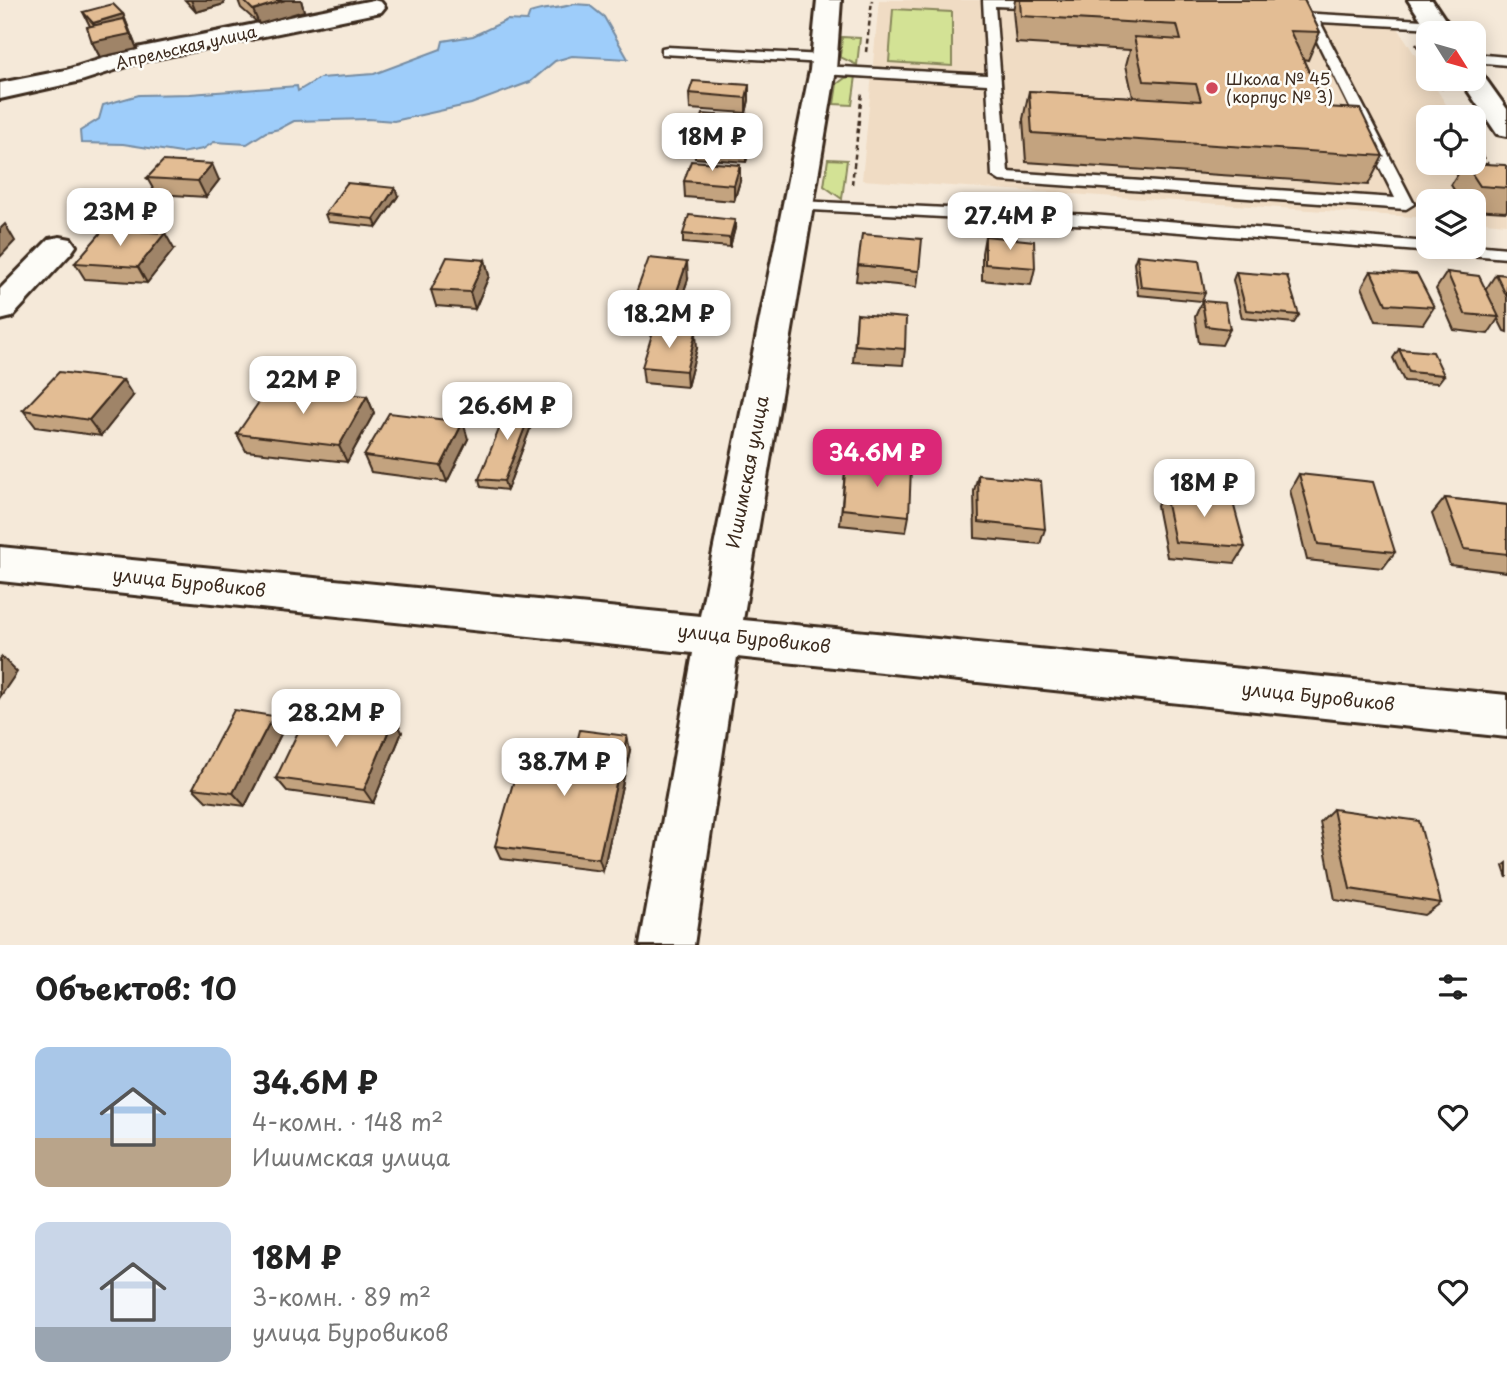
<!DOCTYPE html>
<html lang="ru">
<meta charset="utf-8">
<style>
:root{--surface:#fff;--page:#f6f6f6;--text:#222;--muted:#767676;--accent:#db2777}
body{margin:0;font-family:"Playpen Sans",sans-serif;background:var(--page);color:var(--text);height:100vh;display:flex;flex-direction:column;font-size:26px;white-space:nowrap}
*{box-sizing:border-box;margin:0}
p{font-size:23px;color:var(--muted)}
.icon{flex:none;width:38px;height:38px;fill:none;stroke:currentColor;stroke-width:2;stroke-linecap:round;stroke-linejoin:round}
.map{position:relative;height:945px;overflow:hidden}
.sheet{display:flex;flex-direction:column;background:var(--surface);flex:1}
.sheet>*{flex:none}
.needle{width:46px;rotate:127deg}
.fabs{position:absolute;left:1416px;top:21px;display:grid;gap:14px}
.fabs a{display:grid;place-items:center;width:70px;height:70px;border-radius:14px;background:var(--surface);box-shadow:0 4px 18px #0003;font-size:35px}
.price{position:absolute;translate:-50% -60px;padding:0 16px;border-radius:14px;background:#fff;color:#222;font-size:23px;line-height:46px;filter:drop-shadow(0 2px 4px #0008)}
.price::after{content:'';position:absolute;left:50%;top:42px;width:21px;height:16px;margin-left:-10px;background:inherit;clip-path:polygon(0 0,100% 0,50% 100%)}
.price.selected{background:var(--accent);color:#fff}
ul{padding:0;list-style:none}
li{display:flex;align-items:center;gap:21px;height:175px;padding:0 35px}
li span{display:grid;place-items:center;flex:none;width:196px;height:140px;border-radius:14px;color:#555}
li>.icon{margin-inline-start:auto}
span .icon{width:84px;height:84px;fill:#fffc;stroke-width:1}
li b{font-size:30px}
h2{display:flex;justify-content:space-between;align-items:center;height:84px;padding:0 35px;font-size:30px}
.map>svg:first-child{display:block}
.built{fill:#f0dcc4}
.green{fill:#d3e295;stroke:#87865a;stroke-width:2}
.water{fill:#9ecdfa;stroke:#768ca2;stroke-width:2}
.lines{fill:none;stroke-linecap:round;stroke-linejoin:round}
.service-casing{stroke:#3b2a1e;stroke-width:5}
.minor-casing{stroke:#3b2a1e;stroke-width:6}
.path{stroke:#3b2a1e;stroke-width:2.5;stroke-dasharray:5 3.5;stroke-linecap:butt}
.service{fill:#fdfcf7;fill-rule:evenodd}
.minor{fill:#fdfcf7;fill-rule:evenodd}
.wall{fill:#c3a37f;stroke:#3b2a1e;stroke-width:2}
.shaded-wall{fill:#9f8468;stroke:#3b2a1e;stroke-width:2}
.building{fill:#e3bd94;stroke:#3b2a1e;stroke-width:2}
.poi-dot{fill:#d1495b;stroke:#fdfcf7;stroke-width:2.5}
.labels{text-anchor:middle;stroke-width:5;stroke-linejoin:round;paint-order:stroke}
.far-street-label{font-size:16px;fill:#3b2a1e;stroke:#fdfcf7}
.far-poi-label{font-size:16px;fill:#3b2a1e;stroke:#fdfcf7;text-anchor:start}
.street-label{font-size:18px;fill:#3b2a1e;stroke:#fdfcf7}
</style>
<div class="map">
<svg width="1507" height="945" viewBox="0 0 1507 945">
<rect width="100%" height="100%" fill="#f5e9d9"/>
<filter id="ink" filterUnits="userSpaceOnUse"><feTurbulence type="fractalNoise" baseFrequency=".0143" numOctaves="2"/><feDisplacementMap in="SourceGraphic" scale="14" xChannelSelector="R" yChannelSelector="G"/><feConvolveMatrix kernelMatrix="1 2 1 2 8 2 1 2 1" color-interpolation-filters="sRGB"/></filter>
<g filter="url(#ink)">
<path class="built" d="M879,0H1207L1209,6L1390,15L1454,117H1428V163H1474V149L1507,204V224L1474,221V201H1428V218L862,180Z"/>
<g class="green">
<path d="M893,9L952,12V66L889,62Z"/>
<path d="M842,37L860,38L857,65L840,57Z"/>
<path d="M856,76L852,105L834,104L837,84L845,78Z"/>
<path d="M828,159L847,160L842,199L824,186Z"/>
</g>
<path class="water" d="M573,4L589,5L604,17L628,59L572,56L555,61L530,82L471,104L394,121L368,119L294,121L279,129L266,132L247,144L214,142L203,149L181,153L123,144L81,143L80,131L99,119L103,105L139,95L190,94L297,86L298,91L320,78L374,74L441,49L443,41L473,36L507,20L527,21L530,13C545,7 558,10 573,4Z"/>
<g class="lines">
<g class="service-casing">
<g id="service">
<path d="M983,0H1041L1047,4L1041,8L995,6L1008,172L1395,198L1307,21L1294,17L1300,13L1440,21L1441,24L1435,28L1320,22L1414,204L1406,209L1000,181L992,176L987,84L823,74L816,70L823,66L987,75Z"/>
<path d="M667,47L824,55L831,59L824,63L662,54V48Z"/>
<path d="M1474,54L1507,57V65L1474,62Z"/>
<path d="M799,201L1092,215L1428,242V247L1474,245L1507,248V258L1092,225L793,209L791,206Z"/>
</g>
</g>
<g class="minor-casing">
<g id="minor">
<path d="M373,0L381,2L385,7L381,12L143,61L81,81L0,99V83L66,70L137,48Z"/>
<path d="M817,0H841L836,70L743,620L1507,695V737L737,657L694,945H640L693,653L0,581V547L700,616L810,70Z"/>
<path d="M1408,0H1432L1454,33H1430Z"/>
<path d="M1474,71L1482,74L1507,109V136L1497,134L1460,79H1474Z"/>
<path d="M60,237L71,239L76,246L71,253L12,317L0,320V289L49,239Z"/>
</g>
</g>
<g class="path">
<path d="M1416,44L1428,64"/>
<path d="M866,52L872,0"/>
<path d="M1437,79L1443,89"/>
<path d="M1474,140L1490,168"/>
<path d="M852,184L862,92"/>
</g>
<use href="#service" class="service"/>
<use href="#minor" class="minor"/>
</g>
<g class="wall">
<path d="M185,0H223L224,4L196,12Z"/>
<path d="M238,0H301L304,11L259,24L241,8Z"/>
<path d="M1015,0H1304L1320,32L1308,60L1303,59L1325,107L1383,156L1368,185L1026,162L1023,119L1029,91L1133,97L1126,65L1130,50L1016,43L1013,11Z"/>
<path d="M83,12L123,14L137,49L100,57L92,42L90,26Z"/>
<path d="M749,85V100L746,113L690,109L689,93Z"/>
<path d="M754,134L746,162L695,158L694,142Z"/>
<path d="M1465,163H1474L1507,167V210L1506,212L1474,210V201H1461L1451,185Z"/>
<path d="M147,178L219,180L206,197L156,194Z"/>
<path d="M684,181H740L734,201L685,197Z"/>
<path d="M398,196L377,227L328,222L325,214Z"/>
<path d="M735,228L730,247L683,243V234Z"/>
<path d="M985,236L1035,268L1031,285L982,280V253Z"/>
<path d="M174,249L147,283L85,279L75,263Z"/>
<path d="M1137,255L1205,293L1202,301L1230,329L1222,345L1199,343L1195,317L1202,301L1138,295L1134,263Z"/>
<path d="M485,260L489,276L475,309L436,306L431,290Z"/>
<path d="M858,265L919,271L917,287L856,281Z"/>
<path d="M1371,271L1434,307L1423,324L1376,321L1362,287Z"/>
<path d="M1236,272L1299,315L1294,323L1242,318L1233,280Z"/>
<path d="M1447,272L1486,289L1496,274L1507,275V332L1504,331L1498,319L1488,334L1454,330L1436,289Z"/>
<path d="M688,279L676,314L638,309L636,293Z"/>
<path d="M857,314L905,349L903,365L853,362Z"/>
<path d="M697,348L687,387L644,383L642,367Z"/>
<path d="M1399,349L1444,375L1438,383L1404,381L1393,358Z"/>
<path d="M133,396L101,436L36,427L23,410Z"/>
<path d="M367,396L374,413L347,462L246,451L237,434Z"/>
<path d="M534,404L536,413L507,490L481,487L479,479Z"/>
<path d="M468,439L447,482L371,472L364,456Z"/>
<path d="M846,461L909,516L906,532L840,525Z"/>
<path d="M1299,474L1395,552L1383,568L1307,560L1290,490Z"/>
<path d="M978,475L1045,529L1040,544L975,538L974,491Z"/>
<path d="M1164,490L1245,547L1235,563L1167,557L1157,506Z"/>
<path d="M1445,498L1507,505V572L1450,565L1432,514Z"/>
<path d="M273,716L283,730L245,806L206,801L193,788Z"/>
<path d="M394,718L402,732L373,803L287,791L276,778Z"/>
<path d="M630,750L603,871L501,859L495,846L574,754Z"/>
<path d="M1333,809L1441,903L1424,915L1335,900L1320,822Z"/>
<path d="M1507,863V878L1503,866Z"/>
</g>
<g class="shaded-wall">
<path d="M191,0H223L224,4L196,12Z"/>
<path d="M285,0H301L304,11L259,24L253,10Z"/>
<path d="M123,14L137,49L100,57L92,42L100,38L93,23Z"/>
<path d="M749,85V100L746,113V98Z"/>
<path d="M754,118V134L746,162V146Z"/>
<path d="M212,164L219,180L206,197L198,181Z"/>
<path d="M740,165V181L734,201V185Z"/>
<path d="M395,188L398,196L377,227L374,219Z"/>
<path d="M735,220V228L730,247V238Z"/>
<path d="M5,224L15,241L0,257V229Z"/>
<path d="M165,233L174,249L147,283L138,267Z"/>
<path d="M485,260L489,276L475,309L470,292Z"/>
<path d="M687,262L688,279L676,314L675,297Z"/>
<path d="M696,332L697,348L687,387L686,371Z"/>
<path d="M123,380L133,396L101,436L89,420Z"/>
<path d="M367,396L374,413L347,462L339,446Z"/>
<path d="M534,404L536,413L507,490L504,481Z"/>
<path d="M463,422L468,439L447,482L441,466Z"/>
<path d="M2,657L17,672L0,697V659Z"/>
<path d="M273,716L283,730L245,806L233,793Z"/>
<path d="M394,718L402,732L373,803L364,790Z"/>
<path d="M627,736L630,750L603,871L599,859Z"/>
</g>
<g class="building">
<path d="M243,0H285L253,10Z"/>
<path d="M1020,0H1304L1320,32L1290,31L1325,107L1360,109L1383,156L1032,133L1029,91L1201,101L1196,84L1144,81L1134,37L1181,40L1177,25L1021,16Z"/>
<path d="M113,4L123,14L93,23L83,12Z"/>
<path d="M124,19L130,34L92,42L87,27Z"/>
<path d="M693,81L749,85L746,98L689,93Z"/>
<path d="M703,114L754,118L746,146L694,142Z"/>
<path d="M163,161L212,164L198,181L147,178Z"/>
<path d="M691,161L740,165L734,185L684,181Z"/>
<path d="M1465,163L1505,165L1507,167V188L1480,186Z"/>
<path d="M347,183L395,188L374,219L325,214Z"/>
<path d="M689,215L735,220L730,238L683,234Z"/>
<path d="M104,229L165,233L138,267L75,263Z"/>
<path d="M862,234L922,239L919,271L858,265Z"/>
<path d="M985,236L1034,241L1035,268L985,264Z"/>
<path d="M1137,255L1199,261L1205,293L1141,287Z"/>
<path d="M447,257L485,260L470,292L431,290Z"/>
<path d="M649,258L687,262L675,297L636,293Z"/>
<path d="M1371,271L1417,274L1434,307L1386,304Z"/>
<path d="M1236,272L1287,276L1299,315L1246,310Z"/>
<path d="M1447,272L1479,276L1499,317L1465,314Z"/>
<path d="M1496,274L1507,275V297Z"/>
<path d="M1202,301L1225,303L1230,329L1206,326Z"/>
<path d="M857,314L906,318L905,349L855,345Z"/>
<path d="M654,328L696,332L686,371L642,367Z"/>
<path d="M1399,349L1433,352L1444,375L1409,372Z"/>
<path d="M59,372L123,380L89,420L23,410Z"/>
<path d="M270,386L367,396L339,446L237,434Z"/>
<path d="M510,402L534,404L504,481L479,479Z"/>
<path d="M389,413L463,422L441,466L364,456Z"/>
<path d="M846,461L911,468L909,516L842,509Z"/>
<path d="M1299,474L1373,482L1395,552L1318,544Z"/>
<path d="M978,475L1041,481L1045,529L979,522Z"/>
<path d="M1164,490L1231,495L1245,547L1175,542Z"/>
<path d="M1445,498L1507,505V554L1464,549Z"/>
<path d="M310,707L394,718L364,790L276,778Z"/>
<path d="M234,710L273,716L233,793L193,788Z"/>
<path d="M580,730L627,736L599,859L495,846L523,748L574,754Z"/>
<path d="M1333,809L1419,821L1441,903L1350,889Z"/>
</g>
</g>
<circle class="poi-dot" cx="1212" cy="88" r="7"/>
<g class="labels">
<g class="far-street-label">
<text transform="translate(186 47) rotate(-13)" y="6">Апрельская улица</text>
</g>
<g class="far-poi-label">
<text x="1226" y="85">Школа № 45<tspan x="1226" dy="18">(корпус № 3)</tspan></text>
</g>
<g class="street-label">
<text transform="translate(748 472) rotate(-79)" y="6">Ишимская улица</text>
<text transform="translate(189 583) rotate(6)" y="6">улица Буровиков</text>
<text transform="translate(754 639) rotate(6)" y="6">улица Буровиков</text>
<text transform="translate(1318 697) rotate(6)" y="6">улица Буровиков</text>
</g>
</g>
</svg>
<div class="fabs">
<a><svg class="needle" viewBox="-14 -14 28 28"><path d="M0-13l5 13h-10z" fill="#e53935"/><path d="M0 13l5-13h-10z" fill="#767676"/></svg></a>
<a><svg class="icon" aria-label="locate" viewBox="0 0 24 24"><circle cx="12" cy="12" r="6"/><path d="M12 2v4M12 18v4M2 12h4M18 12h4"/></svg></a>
<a><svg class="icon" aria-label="layers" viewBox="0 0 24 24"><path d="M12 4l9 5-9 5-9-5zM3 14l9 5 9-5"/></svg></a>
</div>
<b class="price" style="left:712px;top:173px">18M ₽</b>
<b class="price" style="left:120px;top:248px">23M ₽</b>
<b class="price" style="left:1010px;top:252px">27.4M ₽</b>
<b class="price" style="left:669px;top:350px">18.2M ₽</b>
<b class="price" style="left:303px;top:416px">22M ₽</b>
<b class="price" style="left:507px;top:442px">26.6M ₽</b>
<b class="price selected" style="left:877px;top:489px">34.6M ₽</b>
<b class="price" style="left:1204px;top:519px">18M ₽</b>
<b class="price" style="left:336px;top:749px">28.2M ₽</b>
<b class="price" style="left:564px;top:798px">38.7M ₽</b>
</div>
<section class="sheet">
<h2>Объектов: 10<svg class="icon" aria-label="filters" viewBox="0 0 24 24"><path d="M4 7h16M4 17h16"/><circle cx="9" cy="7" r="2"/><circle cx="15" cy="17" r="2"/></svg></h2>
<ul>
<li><span style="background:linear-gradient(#a9c7e8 65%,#b9a48a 0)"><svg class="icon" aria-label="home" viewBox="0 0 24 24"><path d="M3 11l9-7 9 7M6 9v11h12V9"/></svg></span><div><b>34.6M ₽</b><p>4-комн. · 148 m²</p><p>Ишимская улица</p></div><svg class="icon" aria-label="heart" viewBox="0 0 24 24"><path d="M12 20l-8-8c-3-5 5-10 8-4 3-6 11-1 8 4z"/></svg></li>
<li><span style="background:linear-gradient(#c9d6e8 75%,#9aa5b1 0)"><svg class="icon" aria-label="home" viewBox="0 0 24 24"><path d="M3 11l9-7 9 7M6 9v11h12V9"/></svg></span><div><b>18M ₽</b><p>3-комн. · 89 m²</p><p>улица Буровиков</p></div><svg class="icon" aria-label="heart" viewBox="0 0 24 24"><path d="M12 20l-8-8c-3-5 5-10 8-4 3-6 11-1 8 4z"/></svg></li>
</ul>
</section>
